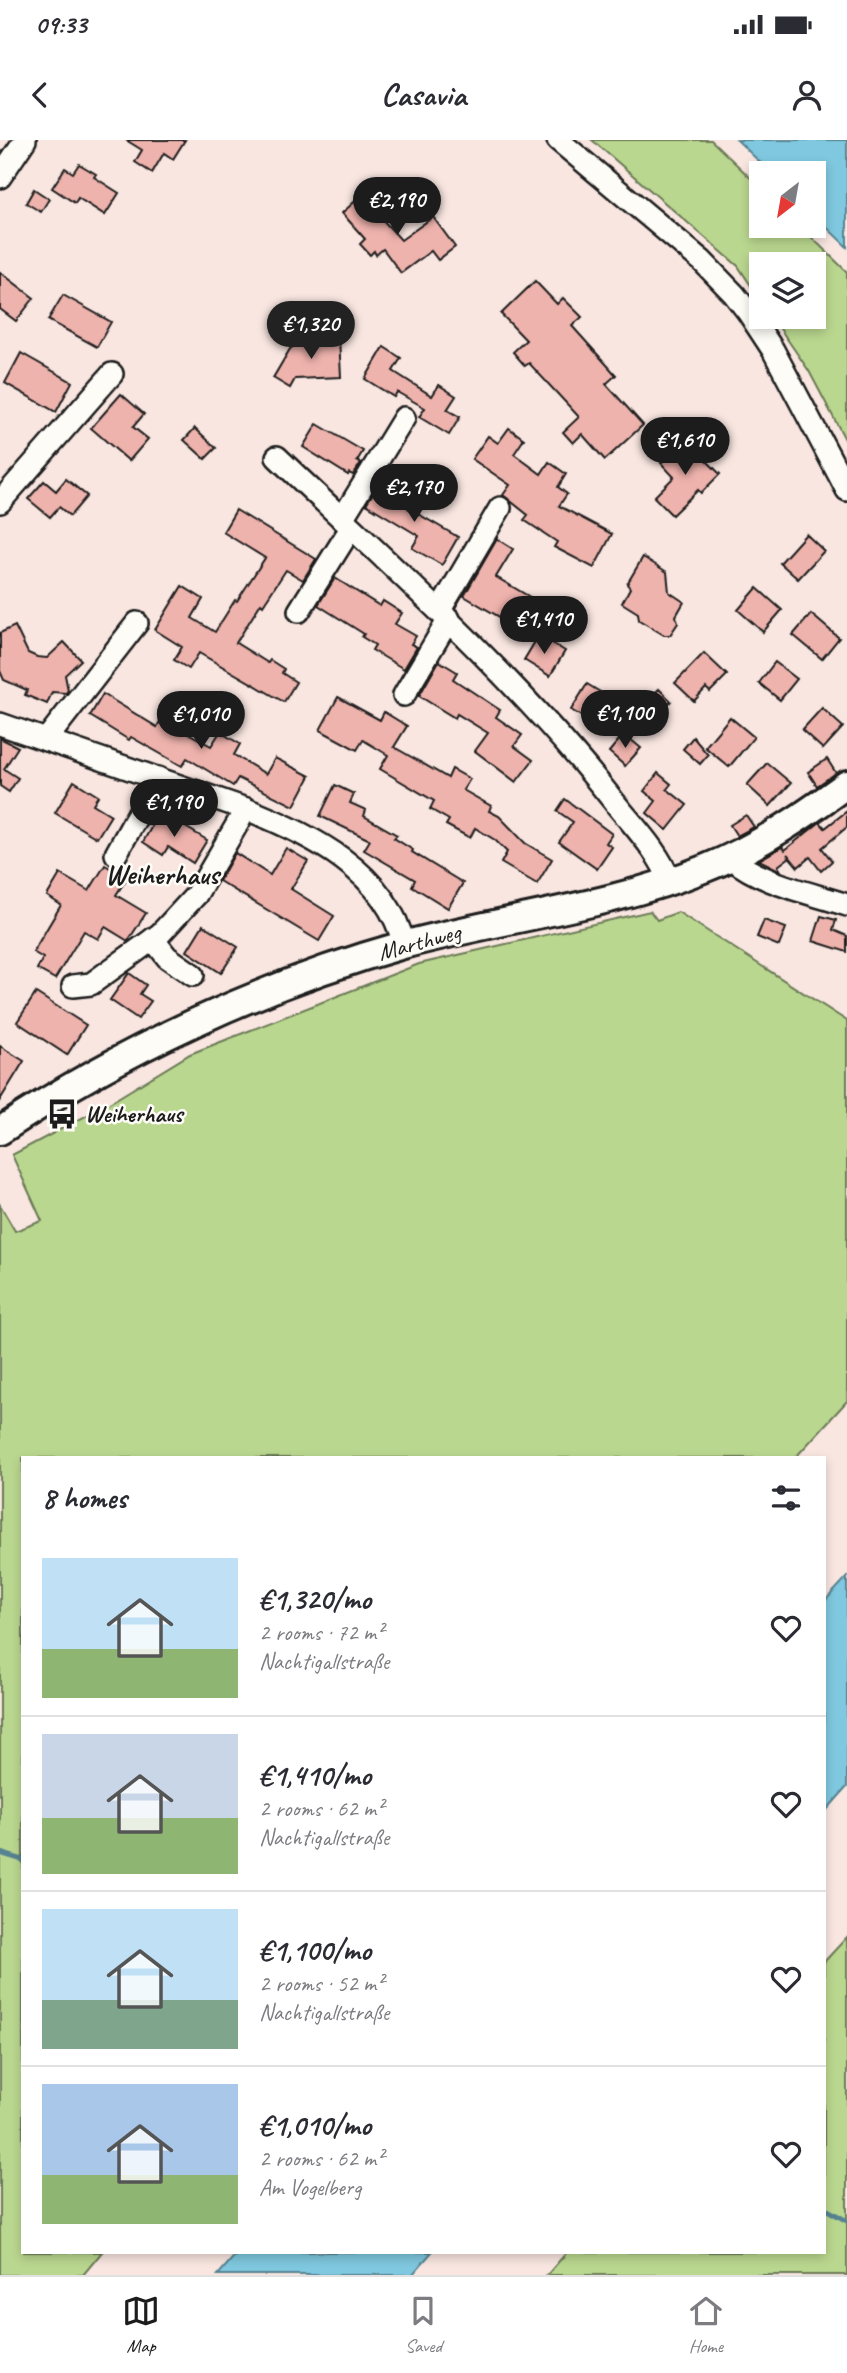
<!DOCTYPE html>
<meta charset="utf-8">
<style>
:root{--surface:#fff;--page:#f2f2f3;--text:#2b2b33;--muted:#7c7c81;--line:#e1e1e2;--accent:#1c1c1c}
body{margin:0;font-family:Caveat,sans-serif;background:var(--page);color:var(--text);height:100vh;display:flex;flex-direction:column;font-size:26px;white-space:nowrap}
*{box-sizing:border-box;margin:0}
p{font-size:23px;color:var(--muted)}
.icon{flex:none;width:38px;height:38px;fill:none;stroke:currentColor;stroke-width:2;stroke-linecap:round;stroke-linejoin:round}
.map{position:relative;flex:1;overflow:hidden}
.details{position:absolute;left:21px;top:1316px;width:805px;height:798px;display:flex;flex-direction:column;background:var(--surface);border-radius:0px;box-shadow:0 4px 10px #0003}
.details>*{flex:none}
.needle{width:46px;rotate:211deg}
.fabs{position:absolute;left:749px;top:21px;display:grid;gap:14px}
.fabs a{display:grid;place-items:center;width:77px;height:77px;border-radius:0px;background:var(--surface);box-shadow:0 4px 10px #0003;font-size:35px}
.price{position:absolute;translate:-50% -60px;padding:0 16px;border-radius:24px;background:var(--accent);color:#fff;font-size:23px;line-height:46px;filter:drop-shadow(0 2px 4px #0008)}
.price::after{content:'';position:absolute;left:50%;top:42px;width:21px;height:16px;margin-left:-10px;background:inherit;clip-path:polygon(0 0,100% 0,50% 100%)}
.price.current{background:#222;color:#fff}
ul{padding:0;list-style:none}
li{display:flex;align-items:center;gap:21px;height:175px;padding:0 21px}
li+li{border-top:2px solid var(--line)}
li span{display:grid;place-items:center;flex:none;width:196px;height:140px;border-radius:0px;color:#555}
li>.icon{margin-inline-start:auto}
span .icon{width:84px;height:84px;fill:#fffc;stroke-width:1}
li b{font-size:30px}
h2{display:flex;justify-content:space-between;align-items:center;height:84px;padding:0 21px;font-size:30px}
.status{display:flex;justify-content:space-between;align-items:center;height:49px;padding:0 35px;background:var(--surface);direction:ltr}
.status svg{height:19px;fill:currentColor}
header{display:flex;justify-content:space-between;align-items:center;height:91px;padding:0 21px;background:var(--surface);font-size:32px;font-weight:700}
.tab-bar{display:flex;justify-content:space-around;align-items:center;height:98px;border-top:2px solid var(--line);background:var(--surface);font-size:19px;color:var(--muted)}
.tab-bar a{display:grid;justify-items:center;gap:4px}
.tab-bar .current{color:var(--accent)}
.map>svg:first-child{display:block}
.green{fill:#bad78f;stroke:#6b7a56;stroke-width:2}
.water{fill:#7fc8df;stroke:#578391;stroke-width:2}
.lines{fill:none;stroke-linecap:round;stroke-linejoin:round}
.stream{stroke:#578391;stroke-width:5}
.building{fill:#efb3ad;stroke:#1c1c1c;stroke-width:2}
.minor-casing{stroke:#1c1c1c;stroke-width:26}
.major-casing{stroke:#1c1c1c;stroke-width:32}
.minor{stroke:#fdfcf7;stroke-width:21}
.major{stroke:#fdfcf7;stroke-width:26}
.labels{text-anchor:middle;stroke-width:5;stroke-linejoin:round;paint-order:stroke}
.street-label{font-size:24px;fill:#1c1c1c;stroke:#fdfcf7}
.poi-label{font-size:24px;font-weight:bold;fill:#1c1c1c;stroke:#fdfcf7;text-anchor:start}
.quarter-label{font-size:28px;font-weight:bold;fill:#1c1c1c;stroke:#fdfcf7}
</style>
<div class="status"><b>09:33</b><svg viewBox="0 0 49 12"><path d="M0 12V9h3v3zM5 12V6h3v6zM10 12V3h3v9zM15 12V0h3v12zM26 1h20v11H26zM47 4h2v5h-2z"/></svg></div>
<header><svg class="icon" aria-label="back" viewBox="0 0 24 24"><path d="M15 5l-7 7 7 7"/></svg>Casavia<svg class="icon" aria-label="person" viewBox="0 0 24 24"><circle cx="12" cy="8" r="4"/><path d="M4 21q1-7 8-7t8 7"/></svg></header>
<div class="map">
<svg width="847" height="2135" viewBox="0 0 847 2135">
<rect width="100%" height="100%" fill="#f9e6e1"/>
<filter id="ink" filterUnits="userSpaceOnUse"><feTurbulence type="fractalNoise" baseFrequency=".0143" numOctaves="2"/><feDisplacementMap in="SourceGraphic" scale="14" xChannelSelector="R" yChannelSelector="G"/><feConvolveMatrix kernelMatrix="1 2 1 2 8 2 1 2 1" color-interpolation-filters="sRGB"/></filter>
<g filter="url(#ink)">
<g class="green">
<path d="M592,0H711L761,48V86H800L844,129L847,132V303L809,231L772,177H814V124H761V161L738,126Z"/>
<path d="M650,771L657,780L678,772L847,881V1261L795,1318H23V2112H102L83,2135H0V1065L15,1091L42,1081L12,1015L103,967L190,914L419,824Z"/>
<path d="M847,1797V2135H547L567,2112H824V1822Z"/>
</g>
<g class="water">
<path d="M737,0H847V107L814,75V33H771Z"/>
<path d="M847,1437V1647L824,1673V1462Z"/>
<path d="M238,2112H432L412,2135H218Z"/>
</g>
<g class="lines">
<g class="stream">
<path d="M0,1713L23,1720"/>
<path d="M824,2068L847,2081"/>
</g>
</g>
<g class="building">
<path d="M126,0H185L173,19L164,13L152,33L135,22L142,10Z"/>
<path d="M79,24L96,34L94,37L119,53L105,75L78,58L75,63L52,48L65,28L73,33Z"/>
<path d="M34,49L49,59L41,72L26,63Z"/>
<path d="M361,56L401,100L433,77L455,107L438,120L431,111L401,133L383,109L376,115L374,111L370,115L360,104L365,99L342,73Z"/>
<path d="M0,132L34,158L16,181L0,169Z"/>
<path d="M535,141L557,164L563,158L582,177L572,186L616,235L606,244L643,285L605,320L582,294L573,303L563,292L579,277L529,223L525,226L513,212L526,200L501,174Z"/>
<path d="M63,155L111,182L97,207L48,180Z"/>
<path d="M339,197L341,237L295,239L290,248L273,238L290,209L303,199Z"/>
<path d="M384,207L401,218L393,231L432,256L439,245L456,256L447,270L460,277L449,295L419,277L425,268L397,252L394,257L365,239Z"/>
<path d="M21,213L72,242L56,272L5,243Z"/>
<path d="M121,254L144,274L133,287L148,299L129,321L91,288Z"/>
<path d="M317,284L363,311L357,321L361,323L353,335L349,333L348,335L303,307Z"/>
<path d="M195,288L216,308L205,319L184,300Z"/>
<path d="M509,288L524,299L514,314L541,334L549,322L566,334L558,347L567,354L559,366L612,394L594,428L554,407L557,402L524,380L528,375L503,355L510,345L472,319L488,296L498,303Z"/>
<path d="M685,299L720,334L701,353L698,350L672,375L654,357L674,337L661,323Z"/>
<path d="M66,339L87,356L70,376L59,367L50,377L28,359L44,341L56,351Z"/>
<path d="M379,344L411,362L408,368L458,397L442,425L412,408L419,396L366,364Z"/>
<path d="M236,370L316,419L303,440L286,430L263,465L261,463L236,503L268,523L270,520L284,529L282,533L296,542L284,562L199,513L189,529L174,520L182,507L155,490L182,446L203,459L192,478L215,492L235,460L237,461L265,418L223,392Z"/>
<path d="M806,394L824,411L798,439L780,423Z"/>
<path d="M497,399L513,409L496,437L535,460L518,488L464,456Z"/>
<path d="M643,417L667,432L669,452L684,462L676,476L678,483L670,495H664L639,480L638,473L622,463L630,448L627,444Z"/>
<path d="M335,438L380,466L383,461L402,473L395,484L416,496L411,504L417,507L404,529L372,510L375,505L362,497L364,494L318,465Z"/>
<path d="M757,448L782,470L763,492L738,470Z"/>
<path d="M811,474L839,498L822,519L793,495Z"/>
<path d="M15,486L28,513L37,517L47,518L64,502L81,520L65,535L68,550L66,553L52,552L47,564L25,555L27,550L4,540L0,531V493Z"/>
<path d="M539,495L565,511L550,536L524,520Z"/>
<path d="M704,513L727,535L710,552L706,548L694,561L675,543Z"/>
<path d="M439,521L457,532L453,539L500,570L496,577L522,595L514,606L533,620L516,642L475,611L488,593L457,574L455,578L419,556Z"/>
<path d="M775,522L797,539L780,560L759,543Z"/>
<path d="M587,544L615,561L599,587L571,570Z"/>
<path d="M659,549L671,561L659,574L646,562Z"/>
<path d="M103,554L157,587L166,570L187,583L183,590L211,606L220,592L240,604L234,615L266,634L275,618L310,636L294,666L238,638L233,646L187,618L182,626L131,597L129,600L90,576Z"/>
<path d="M338,557L380,580L384,572L407,586L394,607L448,638L452,629L470,639L463,650L491,666L489,671L499,676L525,703L552,719L537,744L501,723L507,712L495,700L475,688L470,698L446,685L449,680L430,669L434,661L380,629L388,615L363,600L357,610L320,590Z"/>
<path d="M822,568L843,587L823,609L802,590Z"/>
<path d="M730,577L754,597L729,627L705,607Z"/>
<path d="M624,594L641,608L625,626L609,612Z"/>
<path d="M693,597L708,615L700,624L683,609Z"/>
<path d="M0,598L18,607L4,629L18,638L9,652L0,646Z"/>
<path d="M827,619L836,633L817,646L808,632Z"/>
<path d="M767,623L791,643L770,666L747,645Z"/>
<path d="M658,633L671,644L667,649L687,665L667,690L647,673L656,661L644,651Z"/>
<path d="M74,641L98,656L93,664L111,675L97,698L55,673Z"/>
<path d="M335,645L354,654L350,663L366,670L364,676L397,695L394,698L413,710L412,712L463,743L448,768L412,746L415,740L364,710L370,700L320,676Z"/>
<path d="M565,659L612,694L606,703L612,707L597,729L559,702L573,682L557,671Z"/>
<path d="M847,671V687L822,708L832,721L821,731L810,717L798,727L787,714L790,717L778,726L781,731L759,720L782,707L785,710L820,682L825,688Z"/>
<path d="M154,672L180,688L182,685L207,700L193,723L168,707L163,715L143,702L152,686L148,684Z"/>
<path d="M746,675L754,687L737,696L730,685Z"/>
<path d="M286,708L308,721L291,749L334,776L319,801L219,741L235,713L270,735Z"/>
<path d="M105,725L127,738L116,755L146,773L128,801L105,787L98,799L84,791L55,839L37,829L43,818L33,812L61,765L47,756L60,734L89,751Z"/>
<path d="M821,776L836,780L833,790L847,796V812L813,801Z"/>
<path d="M764,780L786,788L779,806L757,797Z"/>
<path d="M203,785L238,807L221,833L187,811Z"/>
<path d="M129,833L146,845L140,854L151,861L138,879L110,860Z"/>
<path d="M36,853L86,885L67,915L17,882Z"/>
<path d="M0,906L24,921L0,960Z"/>
</g>
<g class="lines">
<g class="minor-casing">
<g id="minor">
<path d="M558,0L702,121L734,154L748,172L773,210L847,350"/>
<path d="M0,37L25,0"/>
<path d="M277,317C392,427 513,534 612,659C633,686 658,710 670,741"/>
<path d="M0,362L112,234"/>
<path d="M342,379L404,278"/>
<path d="M440,470L500,368"/>
<path d="M299,471L351,388"/>
<path d="M404,555L449,479"/>
<path d="M0,584L246,669C310,694 387,732 404,805"/>
<path d="M46,600L137,483"/>
<path d="M116,714L158,638"/>
<path d="M731,718C762,744 808,752 847,765"/>
<path d="M153,799L167,817L193,835"/>
<path d="M73,846L91,844L160,794L196,755L246,669"/>
</g>
</g>
<g class="major-casing">
<path id="major" d="M0,991C120,911 264,844 403,805C503,778 610,767 706,728C757,708 803,676 847,644"/>
</g>
<use href="#minor" class="minor"/>
<use href="#major" class="major"/>
</g>
</g>
<defs>
<g id="bus-bare" transform="scale(2.415)"><path d="M-5-6H5V4H4V6H2V4H-2V6H-4V4H-5ZM-3.5-4V0h7V-4ZM-3.5 1.2v1.5H-2V1.2ZM2 1.2v1.5H3.5V1.2Z" fill="#1c1c1c" stroke="#fdfcf7" stroke-width="2.5" paint-order="stroke"/></g>
</defs>
<g fill-rule="evenodd">
<use href="#bus-bare" x="62" y="974"/>
</g>
<g class="labels">
<g class="street-label">
<text transform="translate(419 802) rotate(-15)" y="8">Marthweg</text>
</g>
<g class="poi-label">
<text x="85" y="982">Weiherhaus</text>
</g>
<g class="quarter-label">
<text x="162" y="744">Weiherhaus</text>
</g>
</g>
</svg>
<div class="fabs">
<a><svg class="needle" viewBox="-14 -14 28 28"><path d="M0-13l5 13h-10z" fill="#e53935"/><path d="M0 13l5-13h-10z" fill="#7c7c81"/></svg></a>
<a><svg class="icon" aria-label="layers" viewBox="0 0 24 24"><path d="M12 4l9 5-9 5-9-5zM3 14l9 5 9-5"/></svg></a>
</div>
<b class="price" style="left:397px;top:97px">€2,190</b>
<b class="price current" style="left:311px;top:221px">€1,320</b>
<b class="price" style="left:685px;top:337px">€1,610</b>
<b class="price" style="left:414px;top:384px">€2,170</b>
<b class="price" style="left:544px;top:516px">€1,410</b>
<b class="price" style="left:625px;top:610px">€1,100</b>
<b class="price" style="left:201px;top:611px">€1,010</b>
<b class="price" style="left:174px;top:699px">€1,190</b>
<section class="details">
<h2>8 homes<svg class="icon" aria-label="filters" viewBox="0 0 24 24"><path d="M4 7h16M4 17h16"/><circle cx="9" cy="7" r="2"/><circle cx="15" cy="17" r="2"/></svg></h2>
<ul>
<li><span style="background:linear-gradient(#bfe0f5 65%,#8fb573 0)"><svg class="icon" aria-label="home" viewBox="0 0 24 24"><path d="M3 11l9-7 9 7M6 9v11h12V9"/></svg></span><div><b>€1,320/mo</b><p>2 rooms · 72 m²</p><p>Nachtigallstraße</p></div><svg class="icon" aria-label="heart" viewBox="0 0 24 24"><path d="M12 20l-8-8c-3-5 5-10 8-4 3-6 11-1 8 4z"/></svg></li>
<li><span style="background:linear-gradient(#c9d6e8 60%,#8fb573 0)"><svg class="icon" aria-label="home" viewBox="0 0 24 24"><path d="M3 11l9-7 9 7M6 9v11h12V9"/></svg></span><div><b>€1,410/mo</b><p>2 rooms · 62 m²</p><p>Nachtigallstraße</p></div><svg class="icon" aria-label="heart" viewBox="0 0 24 24"><path d="M12 20l-8-8c-3-5 5-10 8-4 3-6 11-1 8 4z"/></svg></li>
<li><span style="background:linear-gradient(#bfe0f5 65%,#7fa58c 0)"><svg class="icon" aria-label="home" viewBox="0 0 24 24"><path d="M3 11l9-7 9 7M6 9v11h12V9"/></svg></span><div><b>€1,100/mo</b><p>2 rooms · 52 m²</p><p>Nachtigallstraße</p></div><svg class="icon" aria-label="heart" viewBox="0 0 24 24"><path d="M12 20l-8-8c-3-5 5-10 8-4 3-6 11-1 8 4z"/></svg></li>
<li><span style="background:linear-gradient(#a9c7e8 65%,#8fb573 0)"><svg class="icon" aria-label="home" viewBox="0 0 24 24"><path d="M3 11l9-7 9 7M6 9v11h12V9"/></svg></span><div><b>€1,010/mo</b><p>2 rooms · 62 m²</p><p>Am Vogelberg</p></div><svg class="icon" aria-label="heart" viewBox="0 0 24 24"><path d="M12 20l-8-8c-3-5 5-10 8-4 3-6 11-1 8 4z"/></svg></li>
</ul>
</section>
</div>
<nav class="tab-bar">
<a class="current"><svg class="icon" aria-label="map" viewBox="0 0 24 24"><path d="M3 6l6-2 6 2 6-2v14l-6 2-6-2-6 2zM9 4v14M15 6v14"/></svg>Map</a>
<a><svg class="icon" aria-label="saved" viewBox="0 0 24 24"><path d="M7 4h10v16l-5-4-5 4z"/></svg>Saved</a>
<a><svg class="icon" aria-label="home" viewBox="0 0 24 24"><path d="M3 11l9-7 9 7M6 9v11h12V9"/></svg>Home</a>
</nav>
